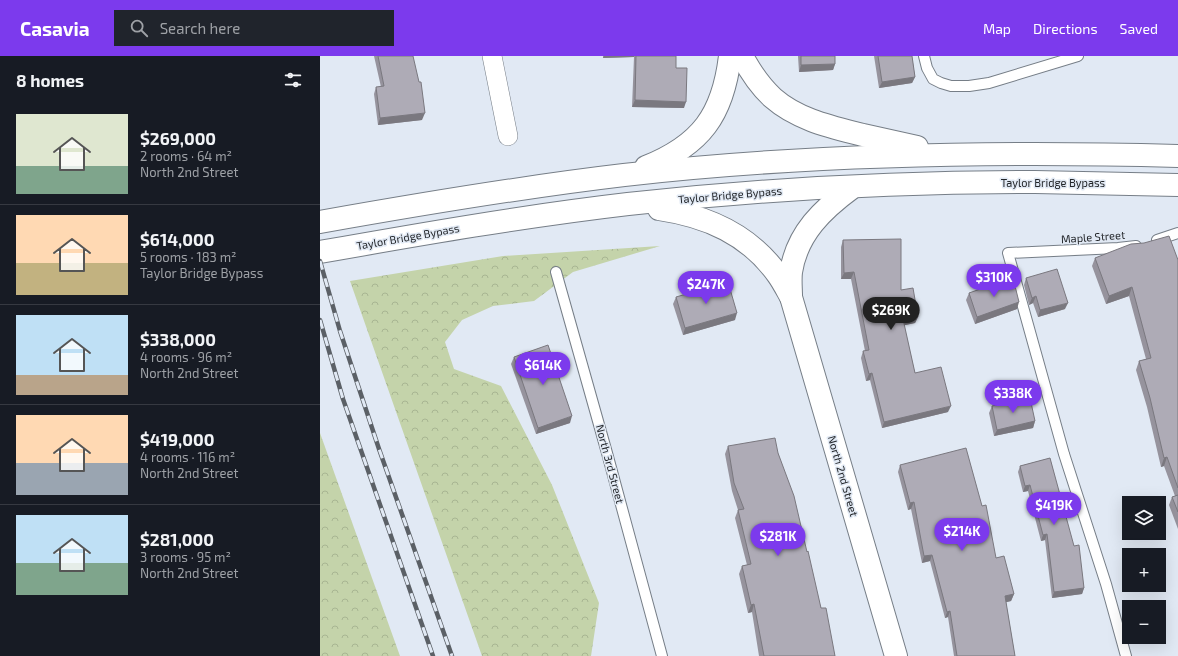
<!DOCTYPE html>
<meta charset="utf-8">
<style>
:root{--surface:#171b24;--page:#20242c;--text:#f1f3f6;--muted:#9ea1a6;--line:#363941;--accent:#7c3aed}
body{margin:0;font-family:"Exo 2",sans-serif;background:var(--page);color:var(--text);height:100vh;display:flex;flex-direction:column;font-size:15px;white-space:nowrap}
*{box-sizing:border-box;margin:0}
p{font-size:13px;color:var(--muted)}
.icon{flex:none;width:22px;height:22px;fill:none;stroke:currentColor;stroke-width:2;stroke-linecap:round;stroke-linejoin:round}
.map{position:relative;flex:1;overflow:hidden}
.side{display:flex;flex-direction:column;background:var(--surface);width:320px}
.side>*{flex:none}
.tools{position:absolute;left:802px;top:440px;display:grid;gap:8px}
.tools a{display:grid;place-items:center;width:44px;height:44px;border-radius:0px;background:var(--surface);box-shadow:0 4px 16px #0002;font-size:20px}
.price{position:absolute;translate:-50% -34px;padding:0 9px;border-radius:14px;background:var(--accent);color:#fff;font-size:13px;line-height:26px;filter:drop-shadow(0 1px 2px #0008)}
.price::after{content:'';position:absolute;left:50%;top:24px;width:12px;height:9px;margin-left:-6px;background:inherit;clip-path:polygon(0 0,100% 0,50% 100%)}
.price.selected{background:#222;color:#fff}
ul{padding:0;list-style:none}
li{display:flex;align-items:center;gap:12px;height:100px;padding:0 16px}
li+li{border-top:1px solid var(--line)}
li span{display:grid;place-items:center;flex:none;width:112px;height:80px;border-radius:0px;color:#555}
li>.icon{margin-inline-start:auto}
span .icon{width:48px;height:48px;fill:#fffc;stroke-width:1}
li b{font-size:17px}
h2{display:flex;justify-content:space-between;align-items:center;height:48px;padding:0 16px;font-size:17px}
header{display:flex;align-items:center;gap:24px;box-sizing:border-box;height:56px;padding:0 20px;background:var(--accent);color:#fff}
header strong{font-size:19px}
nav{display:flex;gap:22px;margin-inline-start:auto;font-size:14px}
.search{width:280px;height:36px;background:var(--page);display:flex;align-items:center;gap:10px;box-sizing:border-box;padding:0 14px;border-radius:0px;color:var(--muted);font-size:15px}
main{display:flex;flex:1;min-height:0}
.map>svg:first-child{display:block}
.forest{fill:url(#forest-crowns)}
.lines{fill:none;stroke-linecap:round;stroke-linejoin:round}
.service-casing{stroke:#767e87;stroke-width:12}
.minor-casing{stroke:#767e87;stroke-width:20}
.primary-casing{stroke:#767e87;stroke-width:24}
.service{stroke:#fff;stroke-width:10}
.minor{stroke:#fff;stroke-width:19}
.primary{stroke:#fff;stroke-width:22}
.rail-casing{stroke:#5b6066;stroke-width:4.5}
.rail{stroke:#e1e9f4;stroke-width:3;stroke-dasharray:9;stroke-linecap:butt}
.wall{fill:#96939d}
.shaded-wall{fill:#7a787f}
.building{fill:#aeabb6;stroke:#7a787f}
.labels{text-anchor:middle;stroke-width:3;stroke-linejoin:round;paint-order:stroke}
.street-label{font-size:11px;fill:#23262a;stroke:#e1e9f4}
</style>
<header>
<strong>Casavia</strong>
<div class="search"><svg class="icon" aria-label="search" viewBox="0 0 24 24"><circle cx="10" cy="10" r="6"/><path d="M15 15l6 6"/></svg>Search here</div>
<nav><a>Map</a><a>Directions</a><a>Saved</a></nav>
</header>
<main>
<section class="side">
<h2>8 homes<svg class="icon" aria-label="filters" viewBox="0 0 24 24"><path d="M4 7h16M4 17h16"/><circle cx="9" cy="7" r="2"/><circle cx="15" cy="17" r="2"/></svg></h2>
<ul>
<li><span style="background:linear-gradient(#dfe7d0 65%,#7fa58c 0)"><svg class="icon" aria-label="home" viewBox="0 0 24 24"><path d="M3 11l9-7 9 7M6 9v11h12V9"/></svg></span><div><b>$269,000</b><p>2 rooms · 64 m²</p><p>North 2nd Street</p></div></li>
<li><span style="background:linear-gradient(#ffd9b3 60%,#c2b280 0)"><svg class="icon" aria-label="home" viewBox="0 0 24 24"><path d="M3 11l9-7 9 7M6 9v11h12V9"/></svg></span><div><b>$614,000</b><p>5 rooms · 183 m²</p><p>Taylor Bridge Bypass</p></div></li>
<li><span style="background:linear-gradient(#bfe0f5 75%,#b9a48a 0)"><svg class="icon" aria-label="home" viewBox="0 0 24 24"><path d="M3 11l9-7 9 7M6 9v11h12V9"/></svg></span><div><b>$338,000</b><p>4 rooms · 96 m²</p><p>North 2nd Street</p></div></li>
<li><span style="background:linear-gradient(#ffd9b3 60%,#9aa5b1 0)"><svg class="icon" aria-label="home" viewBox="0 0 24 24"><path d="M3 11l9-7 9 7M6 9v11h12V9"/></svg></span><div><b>$419,000</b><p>4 rooms · 116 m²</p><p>North 2nd Street</p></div></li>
<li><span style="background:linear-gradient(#bfe0f5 60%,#7fa58c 0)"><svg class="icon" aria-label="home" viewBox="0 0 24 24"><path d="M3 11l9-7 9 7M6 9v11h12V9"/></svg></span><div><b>$281,000</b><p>3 rooms · 95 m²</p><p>North 2nd Street</p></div></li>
</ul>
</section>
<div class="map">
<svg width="858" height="600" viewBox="0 0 858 600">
<defs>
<pattern id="forest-crowns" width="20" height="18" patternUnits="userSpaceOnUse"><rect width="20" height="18" fill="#c4d3aa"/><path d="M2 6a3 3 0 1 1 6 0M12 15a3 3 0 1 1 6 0" fill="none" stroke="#a8b592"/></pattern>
</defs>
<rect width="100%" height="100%" fill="#e1e9f4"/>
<g class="forest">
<path d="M340,190L253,216L214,245L173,250L142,264L125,286L134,313L181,330L232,429L279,547L271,600H162L30,225L183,200Z"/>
<path d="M0,377L80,600H0Z"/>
</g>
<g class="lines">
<g class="service-casing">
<g id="service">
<path d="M604,0L607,12L613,23L621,27L631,30H649L669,27L758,0"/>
<path d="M837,184L858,177"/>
<path d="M236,216L287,397L342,600"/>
<path d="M806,600L786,528L744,398L688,197L798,192L816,190"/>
</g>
</g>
<g class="minor-casing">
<path id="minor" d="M172,0L188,80"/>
</g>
<g class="primary-casing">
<g id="primary">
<path d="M422,0C430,15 441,31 453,42C478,64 512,71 543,79C561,83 579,87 597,91"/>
<path d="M326,111C381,89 403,59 410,0"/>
<path d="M339,153C387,160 429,178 458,219C463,226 467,234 471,241L576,600"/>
<path d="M0,166C101,148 202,131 304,119C488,98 673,95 858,100"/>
<path d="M0,196C102,178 205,160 308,148C443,133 579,126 715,126C763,127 810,128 858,129"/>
<path d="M471,241C471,232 470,224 471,216C477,177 503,153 533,131"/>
</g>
</g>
<use href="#service" class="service"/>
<use href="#minor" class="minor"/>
<use href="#primary" class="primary"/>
<g class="rail-casing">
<g id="rail">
<path d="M0,205L20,275L59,393L132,600"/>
<path d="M0,264L23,343L113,600"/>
</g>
</g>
<use href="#rail" class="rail"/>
</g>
<g class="wall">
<path d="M54,0H93L102,64L58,69L54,38L56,31H61Z"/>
<path d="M283,0H356V12L364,52L312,51L314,1L283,2Z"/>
<path d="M478,0H515V8L513,14L479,16Z"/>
<path d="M554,0H592L595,21L592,27L559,32Z"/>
<path d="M523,184L581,234L598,261L595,267L584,269L595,317L628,356L562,372L550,324L546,325L541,302L543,295H545L531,223H521V191Z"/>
<path d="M775,202L858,204V473L849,449L852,441L855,440L844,410L841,411L827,351L816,314L819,305L826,303L809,240L786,248L772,210Z"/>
<path d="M706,222L745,253L718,261L713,247L709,249L704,229Z"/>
<path d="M684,228L697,253L655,268L646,244L649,237Z"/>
<path d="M356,241L415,264L363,279L353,248Z"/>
<path d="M194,301L250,367L216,378L191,308Z"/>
<path d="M672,350L715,365L713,372L674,380L669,357Z"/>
<path d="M408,390L458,397L501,552L515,600H439L432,556L428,557L419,518L422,510L427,509L415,462L418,454L412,435L405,398Z"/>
<path d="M730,402L764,532L762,538L732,542L725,484L721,485L708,435L703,436L698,416L700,410Z"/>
<path d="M580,409L676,502L694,538L691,545L686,546L695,600H634L628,561L625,562L610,505L602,507L591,453L588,454L578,416Z"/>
</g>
<g class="shaded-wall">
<path d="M284,0H314V1L283,2Z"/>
<path d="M515,8L513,14L479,16L481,9Z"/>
<path d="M595,21L592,27L559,32L562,26Z"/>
<path d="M315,44L366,46L364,52L312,51Z"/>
<path d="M105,57L102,64L58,69L60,62Z"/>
<path d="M534,216L531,223H521L524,217Z"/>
<path d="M812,231L809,240L786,248L789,240Z"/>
<path d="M716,240L713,247L709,249L712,242Z"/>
<path d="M699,246L697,253L655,268L657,261Z"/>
<path d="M748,247L745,253L718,261L720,254Z"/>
<path d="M417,257L415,264L363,279L365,272Z"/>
<path d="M598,261L595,267L581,270L583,263Z"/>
<path d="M552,317L550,324L546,325L549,318Z"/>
<path d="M631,350L628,356L562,372L564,366Z"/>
<path d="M252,360L250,367L216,378L218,372Z"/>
<path d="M715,365L713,372L674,380L677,374Z"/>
<path d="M847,401L844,410L841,411L844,402Z"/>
<path d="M710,429L708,435L703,436L705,430Z"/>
<path d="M594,446L591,453L588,454L590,447Z"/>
<path d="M727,478L725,484L721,485L723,479Z"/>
<path d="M612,499L610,505L602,507L604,500Z"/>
<path d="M764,532L762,538L732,542L734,536Z"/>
<path d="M694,538L691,545L683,547L685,540Z"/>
<path d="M434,548L432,556L428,557L431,549Z"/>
<path d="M630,555L628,561L625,562L627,556Z"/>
</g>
<g class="building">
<path d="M58,0H93L99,26H101L105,57L60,62L56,31L64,30Z"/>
<path d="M316,0H356V12H367L366,46L315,44Z"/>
<path d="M481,0H515V8L481,9Z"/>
<path d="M558,0H592L595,21L562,26Z"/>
<path d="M849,180L858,204V432L847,401L844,402L830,342L819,305L831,302L812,231L789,240L775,202L811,188L824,187Z"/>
<path d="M581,183V234L593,232L598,261L583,263L595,317L621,311L631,350L564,366L552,317L549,318L543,295L549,294L534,216L524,217L523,184Z"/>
<path d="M737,213L748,247L720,254L716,240L712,242L706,222Z"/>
<path d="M683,225L684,228L694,226L699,246L657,261L649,237Z"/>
<path d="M408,226L417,257L365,272L356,241Z"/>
<path d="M228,289L252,360L218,372L194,301Z"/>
<path d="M710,342L715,365L677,374L672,350Z"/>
<path d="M455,382L458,397L474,440L487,496L488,495L501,552H506L515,600H444L434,548L431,549L422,510L431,508L418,454L424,453L414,427L408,390Z"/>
<path d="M646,392L662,450L666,449L676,502L684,500L694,538L685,540L695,600H637L630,555L627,556L612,499L604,500L594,446L590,447L580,409Z"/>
<path d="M730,402L754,490L759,489L764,532L734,536L727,478L723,479L710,429L705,430L700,410Z"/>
<path d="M858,439V456L852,441Z"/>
</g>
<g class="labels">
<g class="street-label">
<text x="733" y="131">Taylor Bridge Bypass</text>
<text transform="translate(410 139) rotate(-5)" y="4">Taylor Bridge Bypass</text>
<text transform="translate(88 181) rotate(-10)" y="4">Taylor Bridge Bypass</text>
<text transform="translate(773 181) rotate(-4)" y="4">Maple Street</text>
<text transform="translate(290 408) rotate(75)" y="4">North 3rd Street</text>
<text transform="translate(523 420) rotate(74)" y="4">North 2nd Street</text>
</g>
</g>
</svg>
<div class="tools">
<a><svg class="icon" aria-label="layers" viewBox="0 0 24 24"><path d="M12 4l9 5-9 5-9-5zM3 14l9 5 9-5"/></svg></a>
<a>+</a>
<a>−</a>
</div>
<b class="price" style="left:674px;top:242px">$310K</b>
<b class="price" style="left:386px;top:249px">$247K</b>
<b class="price selected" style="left:571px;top:275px">$269K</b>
<b class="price" style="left:223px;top:330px">$614K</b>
<b class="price" style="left:693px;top:358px">$338K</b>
<b class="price" style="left:734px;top:470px">$419K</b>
<b class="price" style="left:642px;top:496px">$214K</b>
<b class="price" style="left:458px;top:501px">$281K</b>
</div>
</main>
